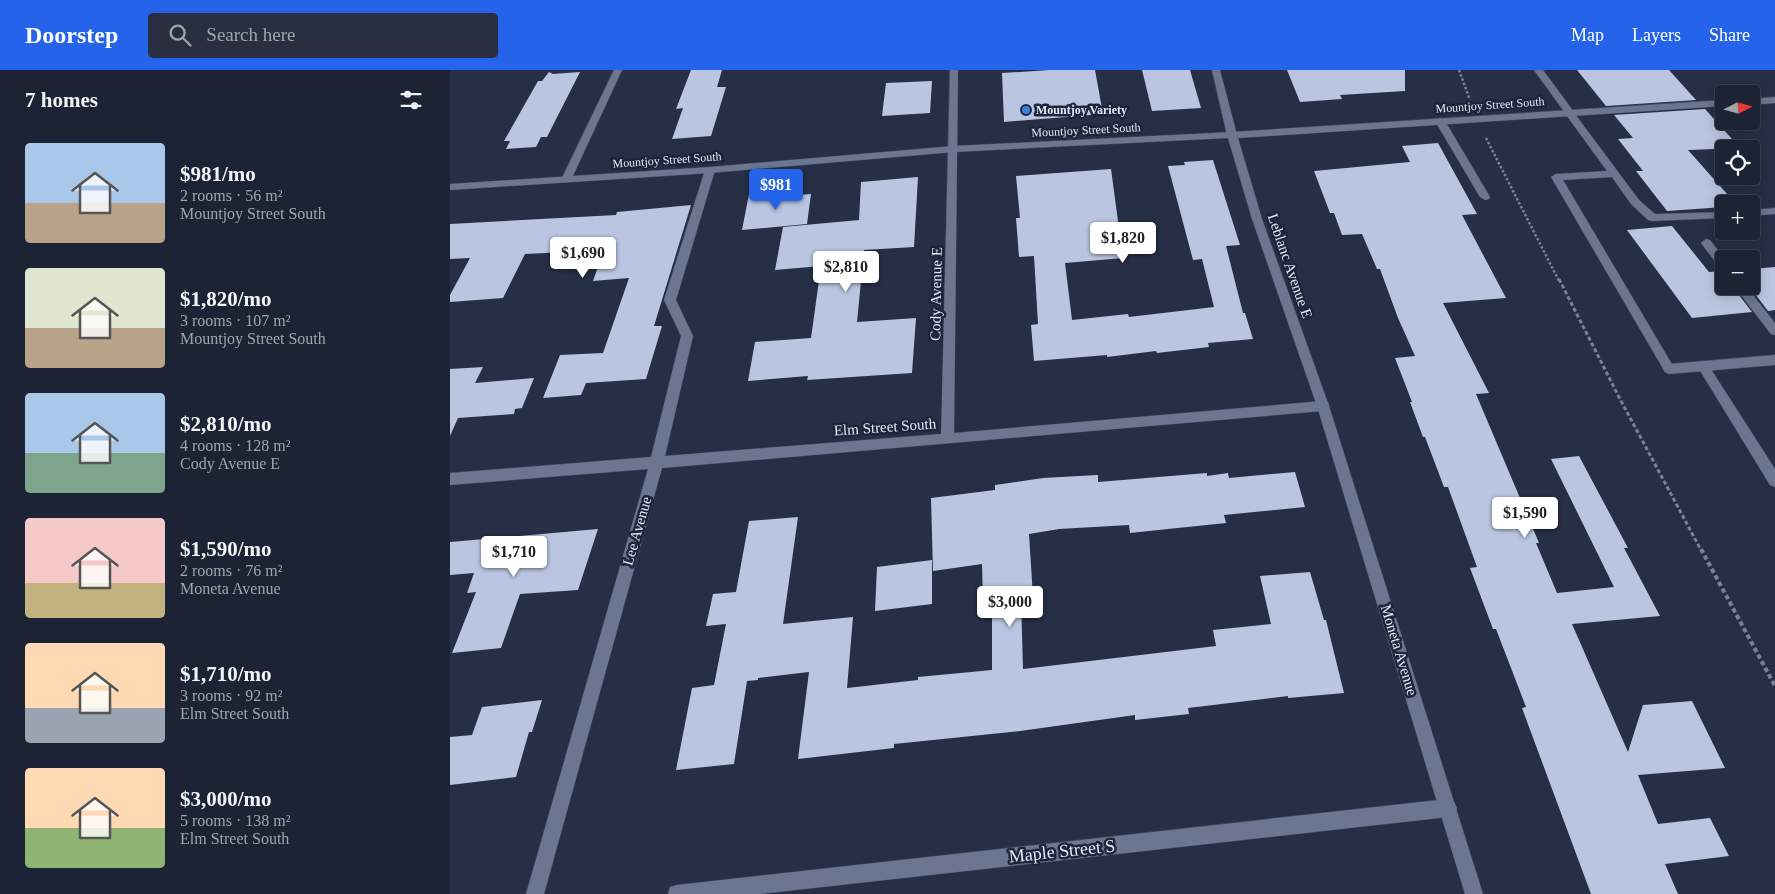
<!DOCTYPE html>
<meta charset="utf-8">
<style>
:root{--surface:#1c2334;--page:#292f40;--text:#f1f3f6;--muted:#a0a4ac;--line:#3a404f;--accent:#2563eb}
body{margin:0;font-family:"Times New Roman",serif;background:var(--page);color:var(--text);height:100vh;display:flex;flex-direction:column;font-size:19px;white-space:nowrap}
*{box-sizing:border-box;margin:0}
p{font-size:16px;color:var(--muted)}
.icon{flex:none;width:28px;height:28px;fill:none;stroke:currentColor;stroke-width:2;stroke-linecap:round;stroke-linejoin:round}
.map{position:relative;flex:1;overflow:hidden}
.details{display:flex;flex-direction:column;background:var(--surface);width:450px}
.details>*{flex:none}
.needle{width:32px;rotate:84deg}
.controls{position:absolute;left:1265px;top:15px;display:grid;gap:10px}
.controls a{display:grid;place-items:center;width:45px;height:45px;border-radius:5px;background:var(--surface);box-shadow:0 2px 12px #0003,0 0 0 1px var(--line);font-size:25px}
.price{position:absolute;translate:-50% -42px;padding:0 11px;border-radius:5px;background:#fff;color:#222;font-size:16px;line-height:32px;filter:drop-shadow(0 1px 2px #0008)}
.price::after{content:'';position:absolute;left:50%;top:30px;width:15px;height:11px;margin-left:-8px;background:inherit;clip-path:polygon(0 0,100% 0,50% 100%)}
.price.on{background:var(--accent);color:#fff}
ul{padding:0;list-style:none}
li{display:flex;align-items:center;gap:15px;height:125px;padding:0 25px}
li span{display:grid;place-items:center;flex:none;width:140px;height:100px;border-radius:5px;color:#555}
li>.icon{margin-inline-start:auto}
span .icon{width:60px;height:60px;fill:#fffc;stroke-width:1}
li b{font-size:21px}
h2{display:flex;justify-content:space-between;align-items:center;height:60px;padding:0 25px;font-size:21px}
header{display:flex;align-items:center;gap:30px;box-sizing:border-box;height:70px;padding:0 25px;background:var(--accent);color:#fff}
header strong{font-size:24px}
nav{display:flex;gap:28px;margin-inline-start:auto;font-size:18px}
.search{width:350px;height:45px;background:var(--page);display:flex;align-items:center;gap:12px;box-sizing:border-box;padding:0 18px;border-radius:5px;color:var(--muted);font-size:19px}
main{display:flex;flex:1;min-height:0}
.map>svg:first-child{display:block}
.building{fill:#bac6e1}
.lines{fill:none;stroke-linecap:round;stroke-linejoin:round}
.service-casing{stroke:#42495b;stroke-width:1}
.minor-casing{stroke:#42495b;stroke-width:1}
.tertiary-casing{stroke:#42495b;stroke-width:1}
.path-far2{stroke:#7b8295;stroke-width:2.5;stroke-dasharray:2.5 2;stroke-linecap:butt}
.path-far1{stroke:#7b8295;stroke-width:3;stroke-dasharray:4 2.5;stroke-linecap:butt}
.path{stroke:#7b8295;stroke-width:4;stroke-dasharray:4.5 3;stroke-linecap:butt}
.service{fill:#6c7690;fill-rule:evenodd}
.minor{fill:#6c7690;fill-rule:evenodd}
.tertiary{fill:#6c7690;fill-rule:evenodd}
.shop-dot{fill:#3f7fe0;stroke:#1d253a;stroke-width:2}
.labels{text-anchor:middle;stroke-width:5;stroke-linejoin:round;paint-order:stroke}
.far-street-label{font-size:12px;fill:#e3e9f7;stroke:#1d253a}
.far-poi-label{font-size:12px;font-weight:bold;fill:#e3e9f7;stroke:#1d253a;text-anchor:start}
.street-label{font-size:15px;fill:#e3e9f7;stroke:#1d253a}
.near-street-label{font-size:18px;fill:#e3e9f7;stroke:#1d253a}
</style>
<header>
<strong>Doorstep</strong>
<div class="search"><svg class="icon" aria-label="search" viewBox="0 0 24 24"><circle cx="10" cy="10" r="6"/><path d="M15 15l6 6"/></svg>Search here</div>
<nav><a>Map</a><a>Layers</a><a>Share</a></nav>
</header>
<main>
<section class="details">
<h2>7 homes<svg class="icon" aria-label="filters" viewBox="0 0 24 24"><path d="M4 7h16M4 17h16"/><circle cx="9" cy="7" r="2"/><circle cx="15" cy="17" r="2"/></svg></h2>
<ul>
<li><span style="background:linear-gradient(#a9c7e8 60%,#b9a48a 0)"><svg class="icon" aria-label="home" viewBox="0 0 24 24"><path d="M3 11l9-7 9 7M6 9v11h12V9"/></svg></span><div><b>$981/mo</b><p>2 rooms · 56 m²</p><p>Mountjoy Street South</p></div></li>
<li><span style="background:linear-gradient(#dfe7d0 60%,#b9a48a 0)"><svg class="icon" aria-label="home" viewBox="0 0 24 24"><path d="M3 11l9-7 9 7M6 9v11h12V9"/></svg></span><div><b>$1,820/mo</b><p>3 rooms · 107 m²</p><p>Mountjoy Street South</p></div></li>
<li><span style="background:linear-gradient(#a9c7e8 60%,#7fa58c 0)"><svg class="icon" aria-label="home" viewBox="0 0 24 24"><path d="M3 11l9-7 9 7M6 9v11h12V9"/></svg></span><div><b>$2,810/mo</b><p>4 rooms · 128 m²</p><p>Cody Avenue E</p></div></li>
<li><span style="background:linear-gradient(#f6c9c9 65%,#c2b280 0)"><svg class="icon" aria-label="home" viewBox="0 0 24 24"><path d="M3 11l9-7 9 7M6 9v11h12V9"/></svg></span><div><b>$1,590/mo</b><p>2 rooms · 76 m²</p><p>Moneta Avenue</p></div></li>
<li><span style="background:linear-gradient(#ffd9b3 65%,#9aa5b1 0)"><svg class="icon" aria-label="home" viewBox="0 0 24 24"><path d="M3 11l9-7 9 7M6 9v11h12V9"/></svg></span><div><b>$1,710/mo</b><p>3 rooms · 92 m²</p><p>Elm Street South</p></div></li>
<li><span style="background:linear-gradient(#ffd9b3 60%,#8fb573 0)"><svg class="icon" aria-label="home" viewBox="0 0 24 24"><path d="M3 11l9-7 9 7M6 9v11h12V9"/></svg></span><div><b>$3,000/mo</b><p>5 rooms · 138 m²</p><p>Elm Street South</p></div></li>
</ul>
</section>
<div class="map">
<svg width="1325" height="824" viewBox="0 0 1325 824">
<rect width="100%" height="100%" fill="#262f45"/>
<g class="building">
<path d="M241,0H272L267,17H276L261,66L222,69L233,38L226,39Z"/>
<path d="M600,0H645L653,44L554,52L552,3Z"/>
<path d="M692,0H740L751,38L702,41Z"/>
<path d="M837,0H955V21L890,25L892,29L850,32Z"/>
<path d="M1127,0H1219L1246,30L1156,36Z"/>
<path d="M99,2L103,4L130,2L97,67H91L86,77L56,79L60,71H54L88,11H92Z"/>
<path d="M482,11L480,43L432,46L436,13Z"/>
<path d="M1255,39L1290,78L1238,80L1286,134H1274V137L1217,141L1186,101H1193L1168,69L1183,68L1164,45Z"/>
<path d="M988,73L1027,144L1012,145L1056,228L993,233L1039,323L1026,324L1089,473H1086L1107,523L1164,517L1101,389L1129,386L1178,478H1174L1210,546L1122,554L1178,682L1193,635L1242,631L1275,698L1188,705L1208,754L1260,748L1279,786L1215,794L1228,824H1141L1072,638L1076,637L1046,559H1043L1020,498L1027,497L998,417H994L975,367H973L960,332H962L945,288L965,286L948,248L930,199H927L912,164L892,165L884,143H880L864,101L960,92L952,76Z"/>
<path d="M763,90L790,175L776,176L793,243H795L803,269L758,273L759,277L707,283L706,281L657,287V285L584,291L581,255L588,254L584,186L569,187L566,148H570L566,106L661,99L673,188L615,193L622,250L678,244L679,247L764,237L752,189L743,190L718,96L735,95L734,92Z"/>
<path d="M468,107L464,177L414,180L407,252L466,248L462,303L357,310L358,306L298,311L305,272L361,268L371,196L325,200L333,157L409,150L411,112Z"/>
<path d="M325,122L324,127L361,124L357,154L292,160L299,124Z"/>
<path d="M241,135L204,256H212L196,309L136,313L131,325L93,328L110,285L153,283L179,208L143,211L154,180L75,184L53,228L0,232V225L20,188L0,189V154L166,145L167,142Z"/>
<path d="M1222,156L1259,202L1274,201V216H1282L1302,242L1242,248L1177,160Z"/>
<path d="M1325,197V240L1318,241L1299,216H1301V199Z"/>
<path d="M33,297L25,313L84,308L72,338L65,339L64,344L8,348L0,366V299Z"/>
<path d="M845,402L855,437L774,445L776,453L718,459L680,463L679,455L609,459L579,464L583,527L571,528L573,599L766,576L763,560L821,554L810,506L860,502L874,550H876L894,623L838,628V626L738,638L739,644L685,650V645L570,661L444,674V678L348,689L359,602L308,608V610L297,611L284,694L226,700L242,618L264,615L276,554L256,556L263,524L286,522L299,451L348,447L333,554L403,547L397,618L468,610V607L542,600V531L533,532L532,494L483,501L481,428L545,420V415L593,408L648,405V412L757,403V406L778,403L779,408Z"/>
<path d="M148,459L128,520L70,524L51,578L2,583L26,522L17,523L24,503L0,505V472Z"/>
<path d="M482,490V534L425,541L427,497Z"/>
<path d="M92,630L82,662H79L66,707L0,715V667L22,665L32,637Z"/>
</g>
<g class="lines">
<g class="service-casing">
<g id="service">
<path d="M1119,39L1122,40L1189,130L1205,144L1274,142V148L1202,151L1198,150L1181,134L1162,107L1113,110L1223,296L1225,299L1223,302H1215L1101,107L1106,104L1157,101L1114,42Z"/>
<path d="M990,48L995,51L1040,127L1039,129L1035,130L1030,127L985,51Z"/>
<path d="M1325,138V144L1301,146V140Z"/>
<path d="M1256,169L1260,170L1275,189L1274,199L1270,198L1251,173Z"/>
<path d="M1284,216H1296L1325,253V265L1321,264Z"/>
<path d="M1253,291L1257,293L1325,399V417L1320,415L1249,299L1247,296L1249,293Z"/>
</g>
</g>
<g class="minor-casing">
<g id="minor">
<path d="M164,0H172L121,110L120,112H112L111,110Z"/>
<path d="M500,0H508L504,363L873,331L878,332L879,336L878,340L873,341L212,398L94,824H76L198,399L0,415V403L201,387L231,266L214,230L255,100L260,97L265,100L226,230L243,266L215,386L491,364Z"/>
<path d="M762,0H770L787,65L785,67H779L777,65Z"/>
<path d="M1084,0H1093L1124,42L1122,44H1116Z"/>
<path d="M1325,285V295L1219,304L1215,302L1213,299L1215,296L1219,294Z"/>
<path d="M998,729L1004,732L1007,738L1004,744L998,747L310,824H218L220,817L227,815Z"/>
</g>
</g>
<g class="tertiary-casing">
<g id="tertiary">
<path d="M1325,27V33L1301,35V29Z"/>
<path d="M1274,30V36L788,68L812,149L879,336L1033,824H1015L867,336L802,149L778,68L504,82L260,103L0,120V114L260,97L504,76L782,62Z"/>
</g>
</g>
<g class="path-far2">
<path d="M1009,0L1020,30"/>
<path d="M1036,68L1109,211"/>
</g>
<path class="path-far1" d="M1109,209L1170,329L1251,480"/>
<path class="path" d="M1251,479L1325,616"/>
<use href="#service" class="service"/>
<use href="#minor" class="minor"/>
<use href="#tertiary" class="tertiary"/>
</g>
<circle class="shop-dot" cx="576" cy="40" r="5"/>
<g class="labels">
<g class="far-street-label">
<text transform="translate(1040 35) rotate(-4)" y="4">Mountjoy Street South</text>
<text transform="translate(636 60) rotate(-3)" y="4">Mountjoy Street South</text>
<text transform="translate(217 90) rotate(-4)" y="4">Mountjoy Street South</text>
</g>
<g class="far-poi-label">
<text x="586" y="44">Mountjoy Variety</text>
</g>
<g class="street-label">
<text transform="translate(840 196) rotate(71)" y="5">Leblanc Avenue E</text>
<text transform="translate(486 224) rotate(-89)" y="5">Cody Avenue E</text>
<text transform="translate(435 357) rotate(-4)" y="5">Elm Street South</text>
<text transform="translate(187 461) rotate(-74)" y="5">Lee Avenue</text>
<text transform="translate(949 580) rotate(73)" y="5">Moneta Avenue</text>
</g>
<g class="near-street-label">
<text transform="translate(612 781) rotate(-6)" y="6">Maple Street S</text>
</g>
</g>
</svg>
<div class="controls">
<a><svg class="needle" viewBox="-14 -14 28 28"><path d="M0-13l5 13h-10z" fill="#e53935"/><path d="M0 13l5-13h-10z" fill="#a0a4ac"/></svg></a>
<a><svg class="icon" aria-label="locate" viewBox="0 0 24 24"><circle cx="12" cy="12" r="6"/><path d="M12 2v4M12 18v4M2 12h4M18 12h4"/></svg></a>
<a>+</a>
<a>−</a>
</div>
<b class="price on" style="left:326px;top:141px">$981</b>
<b class="price" style="left:673px;top:194px">$1,820</b>
<b class="price" style="left:133px;top:209px">$1,690</b>
<b class="price" style="left:396px;top:223px">$2,810</b>
<b class="price" style="left:1075px;top:469px">$1,590</b>
<b class="price" style="left:64px;top:508px">$1,710</b>
<b class="price" style="left:560px;top:558px">$3,000</b>
</div>
</main>
